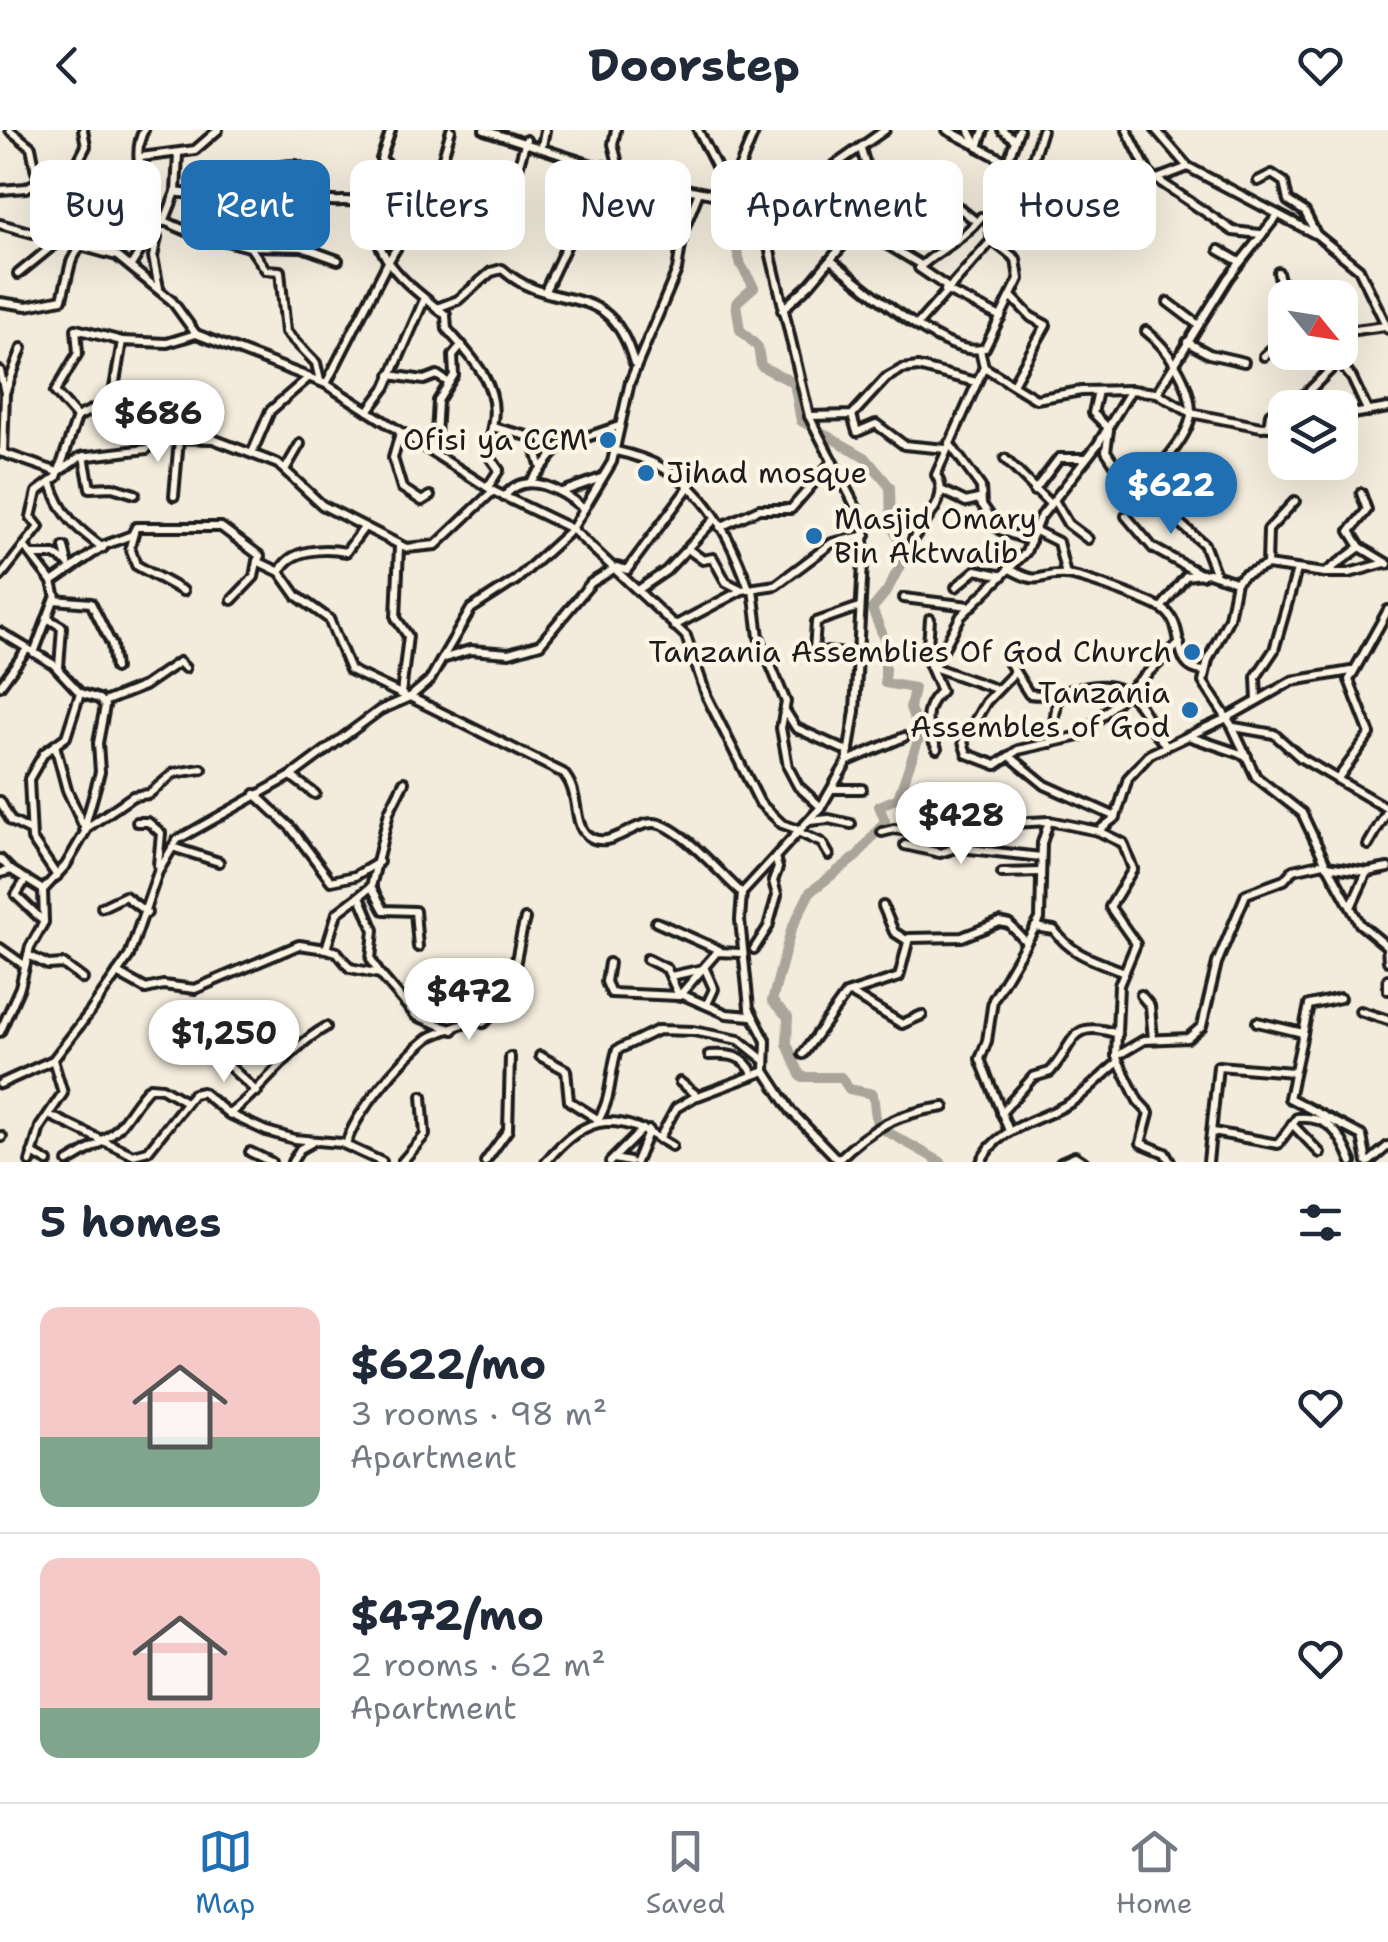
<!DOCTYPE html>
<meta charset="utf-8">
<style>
:root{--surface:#fff;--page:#f2f2f3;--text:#1f2937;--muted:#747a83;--line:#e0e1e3;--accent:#1f6fb2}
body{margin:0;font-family:"Shantell Sans",sans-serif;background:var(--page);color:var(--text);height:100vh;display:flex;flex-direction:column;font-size:38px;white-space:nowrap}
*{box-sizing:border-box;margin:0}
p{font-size:32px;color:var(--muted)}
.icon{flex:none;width:55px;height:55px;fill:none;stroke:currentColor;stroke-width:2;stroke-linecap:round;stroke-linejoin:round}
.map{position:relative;height:1032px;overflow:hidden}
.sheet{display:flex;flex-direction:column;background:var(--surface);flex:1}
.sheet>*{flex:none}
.guide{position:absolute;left:30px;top:30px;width:1330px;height:90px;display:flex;gap:20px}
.needle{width:65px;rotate:120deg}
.buttons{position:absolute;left:1268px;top:150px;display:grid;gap:20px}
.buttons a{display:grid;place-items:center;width:90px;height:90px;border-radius:20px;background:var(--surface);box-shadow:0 10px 40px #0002;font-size:50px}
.price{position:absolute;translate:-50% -85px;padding:0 22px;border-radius:35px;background:#fff;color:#222;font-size:32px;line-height:65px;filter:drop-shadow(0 2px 5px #0008)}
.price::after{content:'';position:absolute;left:50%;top:60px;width:30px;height:22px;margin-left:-15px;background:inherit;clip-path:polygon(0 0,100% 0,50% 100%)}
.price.active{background:var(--accent);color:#fff}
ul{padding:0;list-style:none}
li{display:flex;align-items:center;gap:30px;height:250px;padding:0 40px}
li+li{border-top:2px solid var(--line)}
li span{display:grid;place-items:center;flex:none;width:280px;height:200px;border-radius:20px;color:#555}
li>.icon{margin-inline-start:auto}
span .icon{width:120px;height:120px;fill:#fffc;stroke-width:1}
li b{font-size:42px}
h2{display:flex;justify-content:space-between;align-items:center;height:120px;padding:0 40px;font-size:42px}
.chip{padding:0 35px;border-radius:20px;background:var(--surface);box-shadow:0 10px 40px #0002;font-size:35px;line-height:90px}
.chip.active{background:var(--accent);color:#fff}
header{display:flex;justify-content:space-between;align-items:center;height:130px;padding:0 40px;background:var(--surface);font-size:45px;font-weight:700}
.tab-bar{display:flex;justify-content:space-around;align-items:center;height:140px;border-top:2px solid var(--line);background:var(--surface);font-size:28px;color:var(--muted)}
.tab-bar a{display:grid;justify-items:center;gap:5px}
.tab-bar .active{color:var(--accent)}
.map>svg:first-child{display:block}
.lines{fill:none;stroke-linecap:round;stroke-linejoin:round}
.river{stroke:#aaa59b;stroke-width:10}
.street-casing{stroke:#1c1c1c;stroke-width:14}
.street{stroke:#fcf5e5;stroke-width:6}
.poi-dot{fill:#1f6fb2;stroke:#fcf5e5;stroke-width:4}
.labels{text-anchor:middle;stroke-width:9;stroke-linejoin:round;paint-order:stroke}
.poi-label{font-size:30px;fill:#1c1c1c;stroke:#fcf5e5;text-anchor:end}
</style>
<header><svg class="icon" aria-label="back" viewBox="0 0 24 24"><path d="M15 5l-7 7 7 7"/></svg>Doorstep<svg class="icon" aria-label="heart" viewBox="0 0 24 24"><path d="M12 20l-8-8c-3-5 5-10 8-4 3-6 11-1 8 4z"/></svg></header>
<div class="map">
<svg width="1388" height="1032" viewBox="0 0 1388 1032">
<rect width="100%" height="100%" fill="#f3ecdd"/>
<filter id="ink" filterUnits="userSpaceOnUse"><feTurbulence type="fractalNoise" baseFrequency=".01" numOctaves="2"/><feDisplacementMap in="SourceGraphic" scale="20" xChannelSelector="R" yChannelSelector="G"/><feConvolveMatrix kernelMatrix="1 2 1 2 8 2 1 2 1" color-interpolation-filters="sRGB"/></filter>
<g filter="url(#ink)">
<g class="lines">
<path class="river" d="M734,110L741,135L754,157L736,173L740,200L758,217L761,236L794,253L801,291L865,327L890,357L891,395L906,424L887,461L872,479L885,510V553L914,558L910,578L920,605L898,668L879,676L885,691L857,726L810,762L791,800L772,871L788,887L787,914L801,947H841L849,959L873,964L877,996L941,1032"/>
<g class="street-casing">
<g id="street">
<path d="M10,0L31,17L36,42L61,58"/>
<path d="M144,0C130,25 145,67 160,89L189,102L250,117L266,140L280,141L286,202L316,233L320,251"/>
<path d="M391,0L381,29L426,65"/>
<path d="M484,0L635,49L732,68L751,79L769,117L809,286L865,395L855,581L847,632L821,677L742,763L740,790L749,878L766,911L765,941L791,981L840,1032"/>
<path d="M616,0L613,14L620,42"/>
<path d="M698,0L732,68"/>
<path d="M947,0L974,14"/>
<path d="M969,0L978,17L1005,31"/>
<path d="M1002,0L1015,10"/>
<path d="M1042,0L1026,51L1119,90"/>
<path d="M1127,0L1149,44L1233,101L1260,104"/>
<path d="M1156,0L1188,37L1317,105L1359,139L1388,199"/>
<path d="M542,16L545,0"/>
<path d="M978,17L984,0"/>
<path d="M861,19L874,61L886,79"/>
<path d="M141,27L195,20L218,0"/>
<path d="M443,33L500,78L509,70L526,10"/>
<path d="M363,48C378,127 381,135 446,185L447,199C469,225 499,252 493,291C492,302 488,312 487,323L499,340L488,357"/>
<path d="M1157,49L1188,37"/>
<path d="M1258,51L1272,44L1284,52L1288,71L1305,82L1316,104"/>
<path d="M0,60L26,58L43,49"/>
<path d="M730,61L755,0"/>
<path d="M176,62C205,70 254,34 296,35L306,39C315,87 333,64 368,74"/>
<path d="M368,81L421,72"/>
<path d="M758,89L885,0"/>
<path d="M164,92L176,62L178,24"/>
<path d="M0,94L117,126L172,171L196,204L326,254L493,361L572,399L686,506L707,567L760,673L782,694L799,700"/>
<path d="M858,97L923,60L943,65L973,89"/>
<path d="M153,101L157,107L153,127L159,158"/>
<path d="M40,106L86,16L83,0"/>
<path d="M251,116L302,117L338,130"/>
<path d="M1219,120L1240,132"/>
<path d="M831,130C860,153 948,232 985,218L1019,149L1016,129L992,110L988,86L1019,0"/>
<path d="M132,134L160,89"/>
<path d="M1278,142L1285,171"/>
<path d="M18,144L56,113"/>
<path d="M947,157L919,138C939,119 962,111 981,87"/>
<path d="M945,160L1001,187"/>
<path d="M545,161L604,36"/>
<path d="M1011,166L1031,187L1046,195L1013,254"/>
<path d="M0,172L27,176L62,169L71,132L81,114"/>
<path d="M1168,172L1197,194"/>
<path d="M437,178L458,170L491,142L502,139C555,187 609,144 634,233"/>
<path d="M782,180L810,154L858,97L921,135"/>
<path d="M917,195L992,110"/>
<path d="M1340,202L1385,196"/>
<path d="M1187,212L1209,224L1244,232"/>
<path d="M980,220L984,237L1036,269L1081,261L1131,260L1157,263L1191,283L1261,297L1285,295"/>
<path d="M1331,222L1352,248L1368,282"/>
<path d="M1264,226L1285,207"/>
<path d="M0,241L5,263L3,323"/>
<path d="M390,245L424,250L437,245L449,253"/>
<path d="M326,254L387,134L436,51L451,0"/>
<path d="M1098,261L1093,283L1109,299"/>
<path d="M5,263L22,218"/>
<path d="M1157,263L1228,148L1277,86"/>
<path d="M169,271L161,282L157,308L213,309L278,334L322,375L406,418L436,415L493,361"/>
<path d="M368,281L386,257L424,170"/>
<path d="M852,285L857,302L876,294L904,315L946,319"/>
<path d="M809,286L852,285L886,248L902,239L918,237L976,252"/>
<path d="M1340,286L1388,278"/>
<path d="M77,287L55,262L78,223L76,199L122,211"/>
<path d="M492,297L532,307L541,338"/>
<path d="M1268,297L1270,284L1307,263L1338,232"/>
<path d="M1109,300L1106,321L1121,344C1129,344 1145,345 1151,342C1166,334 1191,300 1191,283C1191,253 1168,218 1146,201"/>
<path d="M400,303L393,328L402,358L422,371L430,366"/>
<path d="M949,313L981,357L982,374"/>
<path d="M616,321C693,337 724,388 749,459"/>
<path d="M0,322L58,342L80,327L147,319"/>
<path d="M252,323L270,281L308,248"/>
<path d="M435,323L438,271L454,245L453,226L462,215"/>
<path d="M84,326L90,358L112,357L135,364"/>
<path d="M1005,329L1050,374"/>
<path d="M286,338L300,314"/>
<path d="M530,352L560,316L619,296"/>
<path d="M51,353C61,385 76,398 103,418"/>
<path d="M943,361L966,372L978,369L1000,400L1031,411"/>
<path d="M1034,361L1059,328H1086"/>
<path d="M562,362L601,348"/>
<path d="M174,366L179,309"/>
<path d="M504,367C525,338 563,361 584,379"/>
<path d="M1054,370L1068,394L1088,409"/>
<path d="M1126,386L1153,418L1202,445"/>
<path d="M1171,386L1204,414L1216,445"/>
<path d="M720,397L759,379H791L830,334"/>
<path d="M1034,400L1058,412L1066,445"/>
<path d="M134,403L130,417L136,435L183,461"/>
<path d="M913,409C926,389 951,367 936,345L984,237"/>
<path d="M25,417L52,452L56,468"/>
<path d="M64,417L68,434"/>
<path d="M399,417L396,488L408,506L401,564"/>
<path d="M1360,417L1350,401L1367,380L1361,363"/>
<path d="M688,419L703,430L713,428L726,452L740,459"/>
<path d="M33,425H55L68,433"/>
<path d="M1388,434L1360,417L1325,443L1267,435L1244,445L1236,452L1229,488L1208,530L1203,552L1232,596L1256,647L1302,683L1327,736L1367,742L1388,738"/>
<path d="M1267,435L1268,400L1295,371"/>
<path d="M1008,438C1043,458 1035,443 1066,445C1082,446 1146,470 1161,478C1190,494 1167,539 1204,541"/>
<path d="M280,442C289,418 326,418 346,422L363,399"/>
<path d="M1325,443H1349L1385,433"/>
<path d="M0,447L39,397L31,387L37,362L57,347L77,287L112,270L122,211L167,213L196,204"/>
<path d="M52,452L105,415L132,405L136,397H221L260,426L257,431L280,442L297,466L329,489L350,540L405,566"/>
<path d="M956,457L976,440L999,445"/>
<path d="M753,459L759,507L786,572L781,598L788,637L798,656L821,677"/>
<path d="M638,460L666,441L715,389"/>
<path d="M904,468L969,476"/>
<path d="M232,470L254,447L257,431"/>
<path d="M1161,478L1186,446L1209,443L1236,452"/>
<path d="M47,488L62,497L59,537"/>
<path d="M930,489L927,528L931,538"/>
<path d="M674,496L742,460L776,455L832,413L866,405"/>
<path d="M0,502L53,534L80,563L66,607L44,623L29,649L32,709L57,746"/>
<path d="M34,523L54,470L91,473L112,515L115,538"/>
<path d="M858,525L814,521L816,492L859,477"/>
<path d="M443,527L471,479L516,450L572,399L612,332L630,252L677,140L683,102L699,62"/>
<path d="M1009,532L1029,564C1066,570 1103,539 1134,569C1148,582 1150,601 1165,614"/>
<path d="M933,537L996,559"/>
<path d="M1013,544L986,572L963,612L967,624L996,635L1018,620L1080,606L1180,513"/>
<path d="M0,556L27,519"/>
<path d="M80,563L99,569L105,576L98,613L100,642L84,699"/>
<path d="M410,567L563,643C581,662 572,693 587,705C608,722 631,693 653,693C678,693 721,745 742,763"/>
<path d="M1257,570L1256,547L1274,520L1297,440"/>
<path d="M104,572L144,556L179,532L185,538"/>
<path d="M786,582L796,598L849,622"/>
<path d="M1234,597L1274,604L1301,628L1388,679"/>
<path d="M1188,606L1247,626"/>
<path d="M1051,613L1058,565"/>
<path d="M55,615L67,660L83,695"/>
<path d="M937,619C926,598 921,579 941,561L932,540L961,486L1026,422L1039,389L1098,314L1131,260"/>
<path d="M1011,627L1045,655L1116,687"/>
<path d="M848,631L904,607"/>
<path d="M291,646L315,664"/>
<path d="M1339,647L1370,604L1349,550L1388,480"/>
<path d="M834,659H862"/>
<path d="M255,664L291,698L331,751L355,746L379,732"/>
<path d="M0,671L11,691L29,700"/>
<path d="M809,691L829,689L851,694"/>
<path d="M137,692H148L161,703L158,735"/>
<path d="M1098,701L1116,687L1128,648L1150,624L1227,588L1292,551L1351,541"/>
<path d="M798,702L822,713L829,725"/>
<path d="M882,702L894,699L934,704L961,718L1041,727"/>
<path d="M934,704L946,679L980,678L1012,693L1049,691L1098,701L1123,713L1133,739L1110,777L1136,814L1119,855L1116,926L1138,971L1149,983L1141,1013L1165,1023L1170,1032"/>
<path d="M905,715L940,723L956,718"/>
<path d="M1368,715L1388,680"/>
<path d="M172,717L219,732"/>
<path d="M0,729L10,739"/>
<path d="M1329,738L1360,794L1388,817"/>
<path d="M0,743L11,740L43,760"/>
<path d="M1002,743L1040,742"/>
<path d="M26,749L16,765L44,792"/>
<path d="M372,758L384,780L415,781L418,817"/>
<path d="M361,769L374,800L371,829L379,843"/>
<path d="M883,776L894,802L908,811"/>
<path d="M102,777L125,766L147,783"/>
<path d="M1351,777L1367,742"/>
<path d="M656,792L719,820"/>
<path d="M1035,797L1054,800C1072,825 1094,830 1122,841"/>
<path d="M1387,817L1388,831"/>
<path d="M0,818L24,835"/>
<path d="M326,819L337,822L350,838L380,844L416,886L453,900"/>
<path d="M754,819L768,797L777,765L773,751L778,738L775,727"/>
<path d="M28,825L48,835L63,834L83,849"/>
<path d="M647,829L667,839L679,866"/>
<path d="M609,833L606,852L611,863L679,866L717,822L741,823"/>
<path d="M705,839L714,859L707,874"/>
<path d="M117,843L146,859L163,855L195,859L299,815L326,819L337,783L371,757L389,682L404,652"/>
<path d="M671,846L703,839"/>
<path d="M1388,849V860"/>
<path d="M852,864L902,894L922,885"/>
<path d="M683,865L727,884L751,886"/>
<path d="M1141,865L1150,876L1153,909"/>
<path d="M1360,881L1388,890"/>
<path d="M1257,892L1303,903L1289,968L1362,1006L1367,1032"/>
<path d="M0,902L20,857L30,817L44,792L43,760L66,735L88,697L133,666L149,664L174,643L202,639"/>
<path d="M1303,903L1309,875L1340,868"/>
<path d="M214,922L257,962"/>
<path d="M803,924L846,864L899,847L909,808L962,807L1000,792L1009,794L1025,811"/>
<path d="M709,925C727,924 744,924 753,944"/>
<path d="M540,926L566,940L569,971L599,990"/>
<path d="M1117,926L1144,910L1188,908L1202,896L1217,833L1246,764L1284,750L1293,740L1324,733"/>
<path d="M680,952L698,966L765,941"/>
<path d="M0,954L53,930L90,882L129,826L158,742L177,710L291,646L380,580L410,567L430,550L442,529L470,520L509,523L540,514L591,453L617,437L627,440L691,354"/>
<path d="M1001,983L1033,947L1050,942C1076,913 1069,888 1118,904"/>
<path d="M229,984C266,957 287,919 326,897"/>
<path d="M51,986L133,1025L148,1021L193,964L202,962L229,984L266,1001L294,1009L341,1013L382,1032"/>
<path d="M597,992C613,967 609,946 617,920L658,900L693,901L739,910L764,930"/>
<path d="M1292,994L1320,1023"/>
<path d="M1009,1001L980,929L987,911L993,870L1040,789L1042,713L1049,691"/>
<path d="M1213,1002L1278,1014L1297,988C1330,985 1341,1005 1352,1032"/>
<path d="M0,1006L2,1007"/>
<path d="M659,1009L676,978L696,966"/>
<path d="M102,1010C125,998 131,975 150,957L162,958L186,972"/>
<path d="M346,1015C354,983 402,929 427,909C434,903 467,893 478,889L483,893C517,869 514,826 525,789"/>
<path d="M250,1022L271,1032"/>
<path d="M32,1023L48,1032"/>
<path d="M614,1029L630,1032"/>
<path d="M838,1030C872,997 898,983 944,977"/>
<path d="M30,1032L40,997L63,963L53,930"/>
<path d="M68,1032L102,1012"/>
<path d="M292,1032L300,1019L311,1013"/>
<path d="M402,1032L425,1005L422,966"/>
<path d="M485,1032L508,1000L510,927"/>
<path d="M546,1032C589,979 620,984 672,1016"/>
<path d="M610,1032L643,999"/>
<path d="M636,1032L649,1000"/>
<path d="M981,1032C998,993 1049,991 1080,966C1092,956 1104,944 1116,934"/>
<path d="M1061,1032L1075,1026L1084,1032"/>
<path d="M1208,1032L1218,936L1293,942"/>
<path d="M1369,1032L1388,1016"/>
</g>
</g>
<use href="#street" class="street"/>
</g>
</g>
<g class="poi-dot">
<circle cx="608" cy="310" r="10"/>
<circle cx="646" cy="343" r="10"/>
<circle cx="814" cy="406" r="10"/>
<circle cx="1192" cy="522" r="10"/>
<circle cx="1190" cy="580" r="10"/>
</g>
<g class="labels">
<g class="poi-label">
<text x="588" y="320">Ofisi ya CCM</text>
<text x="666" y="353" text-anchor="start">Jihad mosque</text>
<text x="834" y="399" text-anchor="start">Masjid Omary<tspan x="834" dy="34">Bin Aktwalib</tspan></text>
<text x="1172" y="532">Tanzania Assemblies Of God Church</text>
<text x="1170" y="573">Tanzania<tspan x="1170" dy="34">Assembles of God</tspan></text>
</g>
</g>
</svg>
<div class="buttons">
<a><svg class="needle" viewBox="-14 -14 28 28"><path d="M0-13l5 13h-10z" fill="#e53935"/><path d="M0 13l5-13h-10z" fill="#747a83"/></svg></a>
<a><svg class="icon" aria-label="layers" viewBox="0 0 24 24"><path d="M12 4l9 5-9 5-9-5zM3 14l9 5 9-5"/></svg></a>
</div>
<b class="price" style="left:158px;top:335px">$686</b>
<b class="price active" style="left:1171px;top:407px">$622</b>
<b class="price" style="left:961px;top:737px">$428</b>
<b class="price" style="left:469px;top:913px">$472</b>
<b class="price" style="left:224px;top:955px">$1,250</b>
<div class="guide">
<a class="chip">Buy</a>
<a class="chip active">Rent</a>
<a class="chip">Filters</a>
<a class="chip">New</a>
<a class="chip">Apartment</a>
<a class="chip">House</a>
</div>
</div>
<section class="sheet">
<h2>5 homes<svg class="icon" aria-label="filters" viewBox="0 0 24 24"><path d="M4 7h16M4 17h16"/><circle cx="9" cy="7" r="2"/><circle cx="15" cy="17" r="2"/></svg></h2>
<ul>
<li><span style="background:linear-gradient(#f6c9c9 65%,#7fa58c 0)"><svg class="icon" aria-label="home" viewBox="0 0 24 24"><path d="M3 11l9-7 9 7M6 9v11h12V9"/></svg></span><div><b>$622/mo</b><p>3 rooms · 98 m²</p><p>Apartment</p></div><svg class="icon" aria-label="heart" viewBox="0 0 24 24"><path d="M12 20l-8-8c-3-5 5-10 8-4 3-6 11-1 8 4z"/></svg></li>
<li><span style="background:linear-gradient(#f6c9c9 75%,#7fa58c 0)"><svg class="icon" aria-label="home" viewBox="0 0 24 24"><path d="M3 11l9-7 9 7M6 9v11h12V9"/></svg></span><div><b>$472/mo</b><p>2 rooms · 62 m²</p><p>Apartment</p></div><svg class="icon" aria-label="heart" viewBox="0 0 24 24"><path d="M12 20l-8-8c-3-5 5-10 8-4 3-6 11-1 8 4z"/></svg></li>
</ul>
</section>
<nav class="tab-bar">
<a class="active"><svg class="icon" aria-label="map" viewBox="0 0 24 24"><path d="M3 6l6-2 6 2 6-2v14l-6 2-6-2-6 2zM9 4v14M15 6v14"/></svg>Map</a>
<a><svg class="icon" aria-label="saved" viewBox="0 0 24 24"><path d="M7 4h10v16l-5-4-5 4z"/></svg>Saved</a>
<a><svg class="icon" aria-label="home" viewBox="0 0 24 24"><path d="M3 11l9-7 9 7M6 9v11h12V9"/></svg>Home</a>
</nav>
